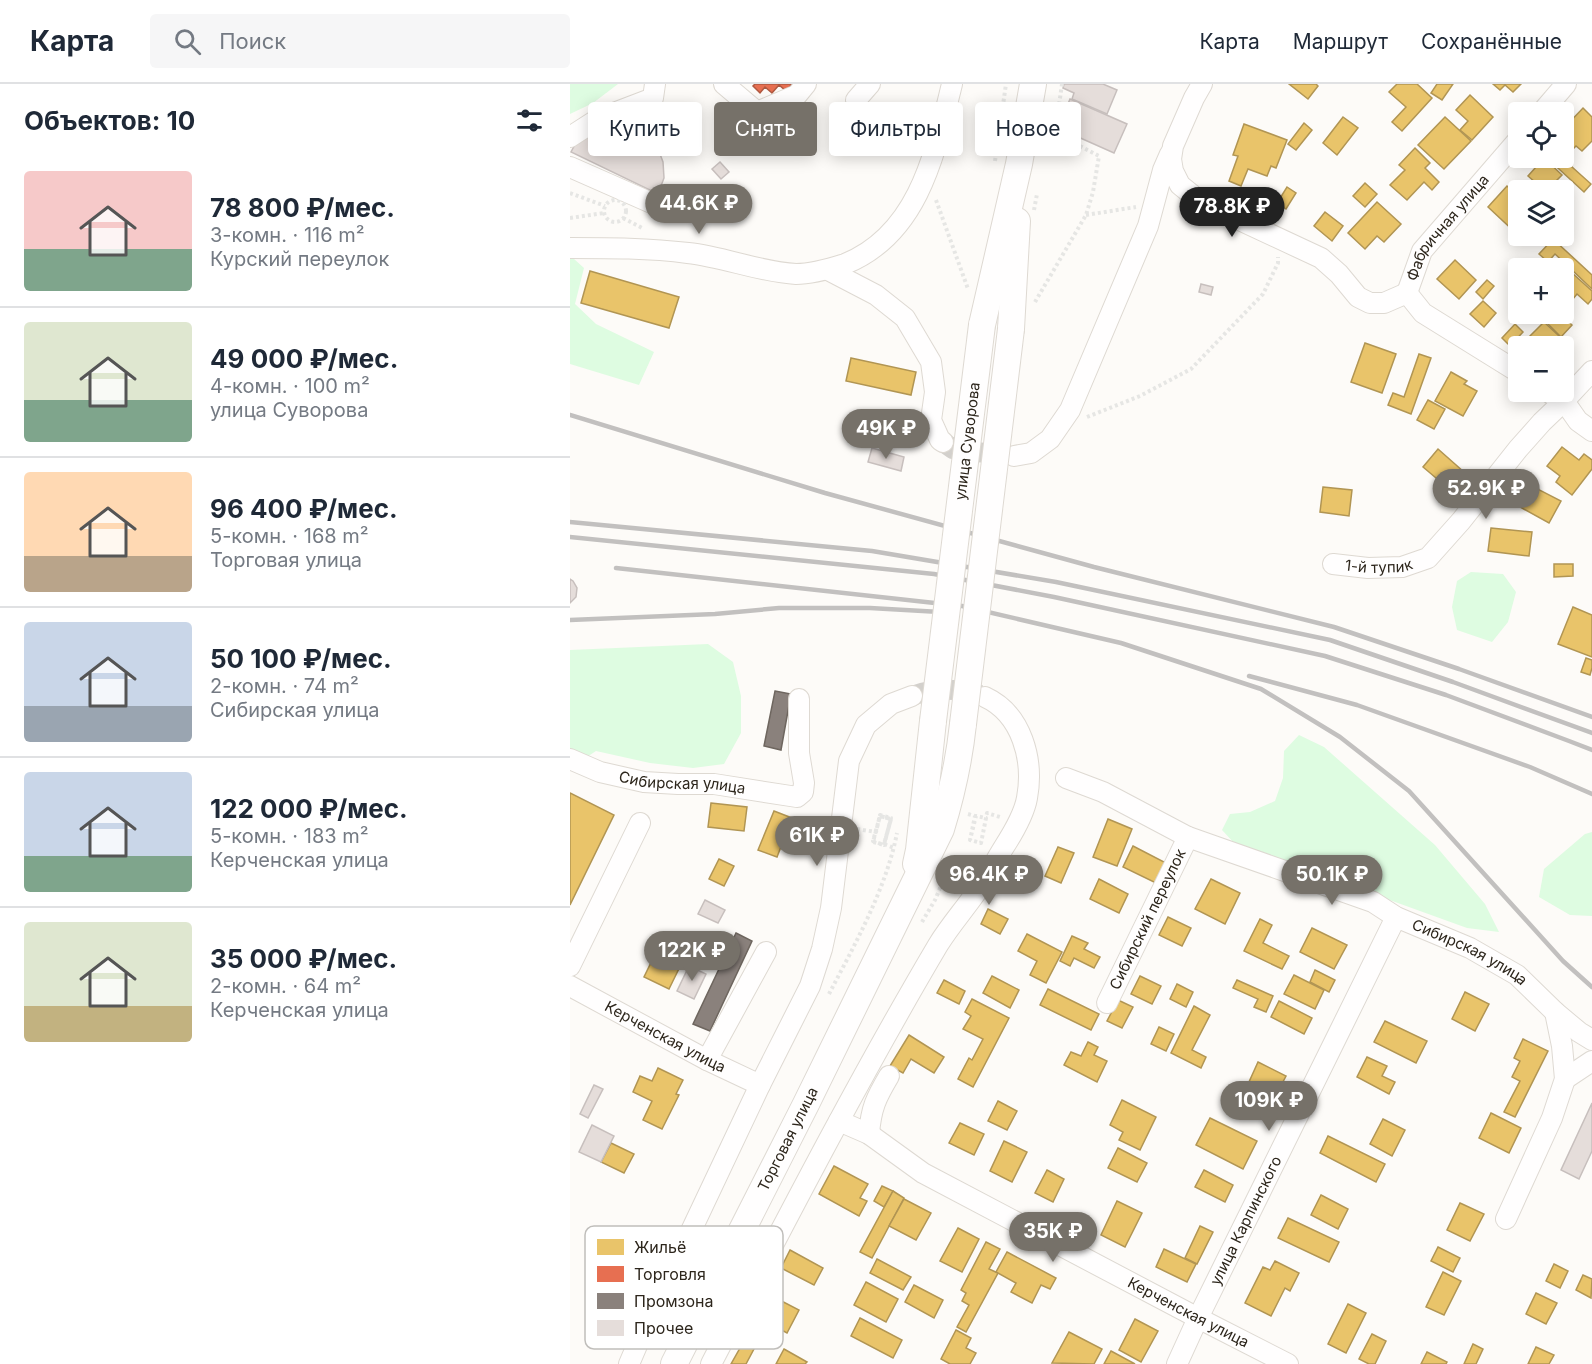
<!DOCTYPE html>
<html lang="ru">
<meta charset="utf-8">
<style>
:root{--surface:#fff;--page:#f6f6f7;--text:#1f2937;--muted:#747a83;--line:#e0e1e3;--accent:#767169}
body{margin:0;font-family:Inter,sans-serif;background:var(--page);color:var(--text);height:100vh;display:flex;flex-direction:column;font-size:22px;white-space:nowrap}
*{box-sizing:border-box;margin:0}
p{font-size:20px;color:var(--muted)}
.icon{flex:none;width:33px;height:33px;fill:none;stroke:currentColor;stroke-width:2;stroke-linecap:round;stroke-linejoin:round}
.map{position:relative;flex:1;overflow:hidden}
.side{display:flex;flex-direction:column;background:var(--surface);width:570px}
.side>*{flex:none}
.top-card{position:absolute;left:18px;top:18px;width:570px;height:54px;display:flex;gap:12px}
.tools{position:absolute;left:938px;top:18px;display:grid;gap:12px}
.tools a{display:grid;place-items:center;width:66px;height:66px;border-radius:6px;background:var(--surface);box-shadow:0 3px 15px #0003;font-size:30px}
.price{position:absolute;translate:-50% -51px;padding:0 14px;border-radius:21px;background:var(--accent);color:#fff;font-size:20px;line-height:39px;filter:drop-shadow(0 2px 3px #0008)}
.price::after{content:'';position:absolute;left:50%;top:36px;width:18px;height:14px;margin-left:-9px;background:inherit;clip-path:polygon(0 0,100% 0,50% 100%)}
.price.on{background:#222;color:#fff}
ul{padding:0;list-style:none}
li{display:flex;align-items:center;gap:18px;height:150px;padding:0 24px}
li+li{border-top:2px solid var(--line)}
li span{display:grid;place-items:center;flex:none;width:168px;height:120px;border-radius:6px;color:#555}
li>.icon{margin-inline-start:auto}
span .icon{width:72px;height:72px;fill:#fffc;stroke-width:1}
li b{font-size:26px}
h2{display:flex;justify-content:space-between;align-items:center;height:72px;padding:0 24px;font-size:26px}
.chip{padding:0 21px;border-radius:6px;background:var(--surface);box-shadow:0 3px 15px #0003;font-size:21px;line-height:54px}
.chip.on{background:var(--accent);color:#fff}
header{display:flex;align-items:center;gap:36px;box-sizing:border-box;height:84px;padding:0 30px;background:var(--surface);border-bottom:2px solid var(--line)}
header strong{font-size:28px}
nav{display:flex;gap:33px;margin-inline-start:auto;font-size:21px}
.search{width:420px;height:54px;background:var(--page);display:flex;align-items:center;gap:15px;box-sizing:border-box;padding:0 21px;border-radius:6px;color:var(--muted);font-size:22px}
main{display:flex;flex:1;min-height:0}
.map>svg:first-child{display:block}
.green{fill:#defce1}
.homes{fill:#e9c46a;stroke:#b19553;stroke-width:1.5}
.shops{fill:#e76f51;stroke:#af5941;stroke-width:1.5}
.industry{fill:#8a817c;stroke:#6e665f;stroke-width:1.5}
.building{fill:#e5ddda;stroke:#c7bfbd;stroke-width:1.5}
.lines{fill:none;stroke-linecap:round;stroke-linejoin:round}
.minor-tunnel{stroke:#d3d0cc;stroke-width:20;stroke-dasharray:20 10;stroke-linecap:butt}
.minor-casing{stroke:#ded9d2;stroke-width:22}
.major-casing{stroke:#ded9d2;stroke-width:28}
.path{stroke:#e6e6e4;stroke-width:4;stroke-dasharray:3 3;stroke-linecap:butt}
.minor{stroke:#fffefe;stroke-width:20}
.major{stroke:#fffefe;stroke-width:26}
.rail{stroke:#c2c0bf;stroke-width:4.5}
.major-bridge-casing{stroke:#ded9d2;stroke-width:28;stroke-linecap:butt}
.major-bridge{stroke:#fffefe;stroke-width:26}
.labels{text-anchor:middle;stroke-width:6;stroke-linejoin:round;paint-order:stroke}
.street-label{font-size:15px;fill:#2d261c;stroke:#fff}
.key{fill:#fff;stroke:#c0bebb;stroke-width:1.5}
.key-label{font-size:16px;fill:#2d261c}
</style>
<header>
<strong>Карта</strong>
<div class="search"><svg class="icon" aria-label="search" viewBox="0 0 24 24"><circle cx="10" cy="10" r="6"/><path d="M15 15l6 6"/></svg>Поиск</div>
<nav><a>Карта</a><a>Маршрут</a><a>Сохранённые</a></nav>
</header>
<main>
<section class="side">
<h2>Объектов: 10<svg class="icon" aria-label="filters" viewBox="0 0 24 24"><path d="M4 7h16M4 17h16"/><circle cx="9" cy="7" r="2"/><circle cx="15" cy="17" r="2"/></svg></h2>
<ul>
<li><span style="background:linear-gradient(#f6c9c9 65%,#7fa58c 0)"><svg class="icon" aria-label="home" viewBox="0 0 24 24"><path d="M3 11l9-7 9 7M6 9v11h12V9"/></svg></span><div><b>78 800 ₽/мес.</b><p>3-комн. · 116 m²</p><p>Курский переулок</p></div></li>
<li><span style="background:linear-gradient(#dfe7d0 65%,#7fa58c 0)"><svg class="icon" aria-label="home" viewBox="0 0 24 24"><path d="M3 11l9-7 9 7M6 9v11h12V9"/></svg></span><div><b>49 000 ₽/мес.</b><p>4-комн. · 100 m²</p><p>улица Суворова</p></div></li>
<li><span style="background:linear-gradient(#ffd9b3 70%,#b9a48a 0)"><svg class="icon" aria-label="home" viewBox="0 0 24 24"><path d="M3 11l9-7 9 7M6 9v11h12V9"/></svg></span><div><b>96 400 ₽/мес.</b><p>5-комн. · 168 m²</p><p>Торговая улица</p></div></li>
<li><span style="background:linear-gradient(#c9d6e8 70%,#9aa5b1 0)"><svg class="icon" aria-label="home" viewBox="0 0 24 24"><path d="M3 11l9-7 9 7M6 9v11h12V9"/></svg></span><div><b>50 100 ₽/мес.</b><p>2-комн. · 74 m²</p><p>Сибирская улица</p></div></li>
<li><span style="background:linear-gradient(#c9d6e8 70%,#7fa58c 0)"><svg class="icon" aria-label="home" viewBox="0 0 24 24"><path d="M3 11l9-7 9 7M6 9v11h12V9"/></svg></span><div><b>122 000 ₽/мес.</b><p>5-комн. · 183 m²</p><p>Керченская улица</p></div></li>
<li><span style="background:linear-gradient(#dfe7d0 70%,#c2b280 0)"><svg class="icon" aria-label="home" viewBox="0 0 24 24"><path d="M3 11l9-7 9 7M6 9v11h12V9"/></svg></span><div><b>35 000 ₽/мес.</b><p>2-комн. · 64 m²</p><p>Керченская улица</p></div></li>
</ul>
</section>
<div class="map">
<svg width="1022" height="1280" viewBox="0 0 1022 1280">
<rect width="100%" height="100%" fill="#fdfbf8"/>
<g class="green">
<path d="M0,0H48L23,19L0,30Z"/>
<path d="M0,175H4L14,184L5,220L26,240L84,268L69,301L0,280Z"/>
<path d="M901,488L933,490L946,508L938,538L922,558L887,546L882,523L887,497Z"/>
<path d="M138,560L163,578L171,612V649L154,680L123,684L80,679L26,667L0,684V566Z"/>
<path d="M729,651L754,663L865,761L915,820L929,848L897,844L665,760L652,746L660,730L680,728L705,717L713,694L714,667Z"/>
<path d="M1022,748V832L1000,831L969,813L974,785L1015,750Z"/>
</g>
<g class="homes">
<path d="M719,0H746L748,2L738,15Z"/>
<path d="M827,0H847L862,14L832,47L822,38L836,23L819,8Z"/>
<path d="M867,0H883L872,16L861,9Z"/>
<path d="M923,0H951L943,8L935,1L930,6Z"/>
<path d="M900,11L923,33L902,56L890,46L898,37L886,26Z"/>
<path d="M1013,24L1022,33V57L1012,67L1006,62L1004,64L993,55V45Z"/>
<path d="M773,33L788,44L767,71L753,59Z"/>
<path d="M875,33L901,57L874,85L848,61Z"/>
<path d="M734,39L742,46L726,66L718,60Z"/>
<path d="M674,40L717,56L706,84L701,82L697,92L678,85L671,102L659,97L668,72L663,71Z"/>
<path d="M845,64L860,79L855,84L869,98L862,106L854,98L837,116L820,101L835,86L829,81Z"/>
<path d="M974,74L992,91L977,106H974L958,92Z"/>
<path d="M977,74H992L1021,100L1014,108Z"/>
<path d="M795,99L807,110L795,123L783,112Z"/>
<path d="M937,102L948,112V121L941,129L948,135V151L918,123Z"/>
<path d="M717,103L726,109L716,125L707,119Z"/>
<path d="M807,118L831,140L814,158L807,152L795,165L778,149Z"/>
<path d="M755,128L773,142L762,157L744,142Z"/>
<path d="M983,155L1022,191V205L985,170L978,178L969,170Z"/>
<path d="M885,176L906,196L889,215L867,195Z"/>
<path d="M20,187L109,213L99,244L11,219Z"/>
<path d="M1001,188L1022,207V215L1018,220L1007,210L998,221L993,216V196Z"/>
<path d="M917,196L924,202L913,215L906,208Z"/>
<path d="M913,217L926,229L914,243L900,230Z"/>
<path d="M989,230L1002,241L991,253L978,240Z"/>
<path d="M974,238L1003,265L993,275V262H967L958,254Z"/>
<path d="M945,240L953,248L940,262L932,254Z"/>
<path d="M795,259L826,270L812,309L781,298Z"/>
<path d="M849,270L861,274L841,330L818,321L823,309L834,313Z"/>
<path d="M281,274L346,288L341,311L276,297Z"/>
<path d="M881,288L897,297L894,300L907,307L893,332L865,317Z"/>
<path d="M858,316L875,325L864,345L847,336Z"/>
<path d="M992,363L1009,376L1014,370L1022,376V385L1002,411L986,398L990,392L977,382Z"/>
<path d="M868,365L894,388L879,405L853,383Z"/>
<path d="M952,397L991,417L979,439L941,418Z"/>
<path d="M753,403L782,406L779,432L750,428Z"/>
<path d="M921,444L962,448L959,472L918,467Z"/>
<path d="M984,480H1003V492L984,493Z"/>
<path d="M1003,523L1022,531V573L988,560Z"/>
<path d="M1016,574L1022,576V584L1020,591L1011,588Z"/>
<path d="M0,709L44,731L0,821Z"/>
<path d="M141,719L177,723L174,747L138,743Z"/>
<path d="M204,727L222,734L207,773L188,766Z"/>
<path d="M538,735L562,745L547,782L523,773Z"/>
<path d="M563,762L596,779L586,799L553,783Z"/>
<path d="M488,763L504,769L491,799L475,792Z"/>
<path d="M149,775L164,782L154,802L139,795Z"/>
<path d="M529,795L558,810L549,829L520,815Z"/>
<path d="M641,795L670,809L655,840L625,825Z"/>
<path d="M418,825L438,835L430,850L411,840Z"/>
<path d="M598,833L621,844L612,862L589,851Z"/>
<path d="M690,835L702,841L693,859L719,872L712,885L674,867Z"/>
<path d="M742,844L777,861L764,885L730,868Z"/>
<path d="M457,850L492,868L476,899L460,891L467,877L448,867Z"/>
<path d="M94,852L119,864L99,905L74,893Z"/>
<path d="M502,852L518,859L514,865L530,873L524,884L504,874L500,882L490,877Z"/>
<path d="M745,886L765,896L759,908L740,898Z"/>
<path d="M724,891L754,906L745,925L714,910Z"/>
<path d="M422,892L449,906L440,924L413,909Z"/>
<path d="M570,892L591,902L582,920L561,910Z"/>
<path d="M374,896L395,907L389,920L367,909Z"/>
<path d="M667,896L703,912L696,928L684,923L688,915L663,904Z"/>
<path d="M607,900L623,908L616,923L600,915Z"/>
<path d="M478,905L529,930L521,946L470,921Z"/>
<path d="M895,908L919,920L905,947L882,935Z"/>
<path d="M402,915L439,934L403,1003L388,995L399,974L402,976L413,955L393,945L401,932L395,928Z"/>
<path d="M548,916L563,923L552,944L537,937Z"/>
<path d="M709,917L742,934L734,950L701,933Z"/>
<path d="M624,922L640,931L622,966L636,973L631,984L601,969Z"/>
<path d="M815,937L857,957L846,979L804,958Z"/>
<path d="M589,943L604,950L596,967L581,960Z"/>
<path d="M339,951L374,973L364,989L341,975L333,989L320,982Z"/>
<path d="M953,955L978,967L945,1033L934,1028L950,997L942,993L950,977L944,974Z"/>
<path d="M518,958L528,963L524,971L537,977L527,998L494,981L501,968L511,972Z"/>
<path d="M797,973L817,982L812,992L825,998L819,1010L787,993Z"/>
<path d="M688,978L716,992L706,1011L679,998Z"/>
<path d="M88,984L113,996L106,1010L109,1011L92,1045L73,1036L82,1017L63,1008L70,992L82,997Z"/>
<path d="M552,1016L586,1033L570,1066L549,1056L553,1048L540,1041Z"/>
<path d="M428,1017L447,1027L437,1046L418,1037Z"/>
<path d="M921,1029L951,1044L939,1069L909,1054Z"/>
<path d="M640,1034L687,1057L673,1085L626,1061Z"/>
<path d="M813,1035L835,1046L822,1072L800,1060Z"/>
<path d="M390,1039L414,1050L404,1071L379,1059Z"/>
<path d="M758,1052L815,1080L806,1098L750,1069Z"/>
<path d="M434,1057L457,1068L442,1098L420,1087Z"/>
<path d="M41,1059L64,1070L54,1089L31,1078Z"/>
<path d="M548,1064L577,1079L567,1098L538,1084Z"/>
<path d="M264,1082L298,1100L290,1114L297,1117L289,1132L249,1110Z"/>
<path d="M477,1086L494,1095L483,1118L465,1109Z"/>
<path d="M634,1086L663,1101L655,1118L625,1103Z"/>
<path d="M312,1102L323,1107L314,1123L304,1117Z"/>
<path d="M323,1107L334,1114L302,1174L290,1168Z"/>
<path d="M751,1111L778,1125L768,1145L741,1131Z"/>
<path d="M334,1115L361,1129L346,1156L319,1142Z"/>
<path d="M547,1117L572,1129L555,1163L531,1151Z"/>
<path d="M890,1119L914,1130L900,1157L877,1146Z"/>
<path d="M718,1134L769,1158L759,1178L708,1154Z"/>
<path d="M630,1142L643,1148L627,1180L615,1174Z"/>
<path d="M388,1144L409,1155L392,1188L370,1177Z"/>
<path d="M416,1158L430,1165L419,1185L428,1189L396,1248L387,1243L399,1221L392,1217L396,1209L391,1206Z"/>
<path d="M868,1163L890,1174L883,1188L861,1177Z"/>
<path d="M594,1165L626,1180L617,1198L586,1183Z"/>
<path d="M220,1166L253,1184L244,1201L211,1184Z"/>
<path d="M437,1168L486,1194L480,1205L471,1201L462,1219L441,1208L446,1199L426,1188Z"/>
<path d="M307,1175L341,1193L333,1206L300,1189Z"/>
<path d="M705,1177L729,1189L720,1207L715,1204L701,1232L675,1219L693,1183L700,1186Z"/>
<path d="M984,1180L998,1187L990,1204L976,1197Z"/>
<path d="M873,1188L891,1197L874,1231L856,1223Z"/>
<path d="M1013,1191L1022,1195L1021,1214L1006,1206Z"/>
<path d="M296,1198L328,1215L316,1238L284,1221Z"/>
<path d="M344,1201L373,1216L364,1234L335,1218Z"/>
<path d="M966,1209L987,1219L976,1240L956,1230Z"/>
<path d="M198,1210L229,1226L217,1249L186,1232Z"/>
<path d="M778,1220L796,1229L776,1269L758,1260Z"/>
<path d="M290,1234L332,1256L323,1274L281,1252Z"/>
<path d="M565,1235L588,1247L571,1278L549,1266Z"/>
<path d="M386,1246L401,1254L396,1264L406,1269L400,1280H380L371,1275Z"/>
<path d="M499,1248L532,1265L524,1280L482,1279Z"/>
<path d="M802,1250L816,1257L805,1280H799L789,1275Z"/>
<path d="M174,1257L185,1263L176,1280H161Z"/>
<path d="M903,1260L913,1265L906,1280H894Z"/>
<path d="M966,1263L984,1271L979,1280H958Z"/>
<path d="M214,1265L237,1278L235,1280H206Z"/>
<path d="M541,1267L565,1280H534Z"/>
<path d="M857,1268L877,1278L876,1280H851Z"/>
</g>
<path class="shops" d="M185,0H222L216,7L209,1L202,9L195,3L190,9L183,2Z"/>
<g class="industry">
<path d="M205,607L221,610L211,666L194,662Z"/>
<path d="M166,849L182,857L140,947L123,940Z"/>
</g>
<g class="building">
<path d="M494,0H533L547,6L537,30L502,15L504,9L493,4Z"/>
<path d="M500,15L557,40L544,69L488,44Z"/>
<path d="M47,38L62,41L76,50L87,62L93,78L94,94L88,110L1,68L8,55L33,40Z"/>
<path d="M150,78L159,88L151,95L142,85Z"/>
<path d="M631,200L643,203L641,211L629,208Z"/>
<path d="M302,364L334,373L331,387L298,378Z"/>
<path d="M0,495L3,497L7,504L6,513L0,519Z"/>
<path d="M135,816L155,826L148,839L128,830Z"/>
<path d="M119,882L136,890L124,915L107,907Z"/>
<path d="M24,1001L33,1005L18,1034L10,1030Z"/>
<path d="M1022,1019V1067L1009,1095L991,1086Z"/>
<path d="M22,1041L44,1052L31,1078L9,1068Z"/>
</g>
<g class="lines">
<g class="minor-tunnel">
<path d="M373,358L383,365L439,372"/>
<path d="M342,612C362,604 388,604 410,611"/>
</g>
<g class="minor-casing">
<g id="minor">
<path d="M154,0L187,28L227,11L236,0"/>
<path d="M632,0L624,14L603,62L601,75L603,87L610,101L631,118L751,174L769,190L788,213L800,219H814L837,209"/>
<path d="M286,16L300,0"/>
<path d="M972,28L996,0"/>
<path d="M0,53L28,35L83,14L85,0"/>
<path d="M0,83L93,124L103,125L115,118"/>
<path d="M0,164C39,164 79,164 118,169C155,173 189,188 226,190C242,190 259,185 275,180C349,150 365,69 382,0"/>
<path d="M258,186L306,211L335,234L361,278L365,308L361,336L370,356L373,358"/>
<path id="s1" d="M837,209L852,167L948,56"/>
<path d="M837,209L853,229L948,288"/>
<path d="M978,308L994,317L1008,337L1022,347"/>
<path d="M444,372L461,369L480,355L500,326L578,142L593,86L600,70"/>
<path id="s2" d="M763,480L798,484L832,483L858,474L891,437L948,365L972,338L994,317L1022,287"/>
<path id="s3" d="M0,675L30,688L74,698L108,700H144L227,713L233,708L234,699L229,669V615"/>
<path id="s4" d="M496,694L533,708L618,753L803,818L826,833L900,864L947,891L985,928L1009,948L1022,956"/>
<path d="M0,882L70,739"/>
<path id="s5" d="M0,902L137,976L190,1001"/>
<path id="s6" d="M537,919L618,753"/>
<path d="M137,976L196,868"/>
<path d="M995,995L1022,977"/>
<path id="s7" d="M269,1037L299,1050L353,1089L628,1234L718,1280"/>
<path d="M299,1050C301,1024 306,1014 319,992"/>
<path d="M936,1135L982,1034L995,995L992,962L985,928"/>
<path d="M59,1280L68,1259L190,1001L240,902L252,865L261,824L279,677L296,641L321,620L342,612"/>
<path d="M141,1280C214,1140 287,998 368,861C379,843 393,827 405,810C416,795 424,779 434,763C443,749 454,731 457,714C464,676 452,630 415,613"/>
<path id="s8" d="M607,1280L628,1234L826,833"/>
</g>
</g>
<g class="major-casing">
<g id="major">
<path d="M412,241L449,80L463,0"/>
<path d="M441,245L447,137"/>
<path d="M346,780L349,766L363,637"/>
<path id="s9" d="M104,1280L236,1020L371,745C382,709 389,678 393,640"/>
</g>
</g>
<g class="path">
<path d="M425,77L436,0"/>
<path d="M0,109L35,122"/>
<path d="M366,116L398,205"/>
<circle cx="45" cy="127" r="11"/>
<path d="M464,126L467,110"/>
<path d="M516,131L566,123"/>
<path d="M0,134L34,129"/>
<path d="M53,134L74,145"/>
<path d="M465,218L516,131L523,108L529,72L485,49L492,0"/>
<path d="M517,333L570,312L621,285L693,210L708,179V173"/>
<path d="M398,730L405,732L400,756L411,759L416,734L406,732L400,756L411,759L417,729L430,733"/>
<path d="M287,745L306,748L310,731L321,734L314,761L303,758L310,732L321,735L314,761L303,757L310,732L321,735L314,760L324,764"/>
<path d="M352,838L365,816L378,785"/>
<path d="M259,910C285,860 316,805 327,749"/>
</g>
<use href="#minor" class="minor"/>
<use href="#major" class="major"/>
<g class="rail">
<path d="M0,331L255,409L524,483L764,543L889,585L1022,633"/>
<path d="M0,438L302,467L486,498L760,556L883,598L1022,649"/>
<path d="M0,453L364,490L484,513L755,572L876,611L999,657L1022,666"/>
<path d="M46,484L392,522L551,559L691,605L770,653L839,707L993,877L1022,903"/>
<path d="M0,536L145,530L209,524H300L370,528"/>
<path d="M679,592L787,621L960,683L1022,710"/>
</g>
<g class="major-bridge-casing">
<g id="major-bridge">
<path id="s10" d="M363,637L412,241"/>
<path d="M393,640L441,245"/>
</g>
</g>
<use href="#major-bridge" class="major-bridge"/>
</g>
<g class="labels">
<g class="street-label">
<text dy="5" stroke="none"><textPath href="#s1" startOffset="78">Фабричная улица</textPath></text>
<text dy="5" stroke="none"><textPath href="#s10" startOffset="282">улица Суворова</textPath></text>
<text dy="5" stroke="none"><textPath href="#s2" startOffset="46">1-й тупик</textPath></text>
<text dy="5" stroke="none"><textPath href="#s3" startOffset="116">Сибирская улица</textPath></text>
<text dy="5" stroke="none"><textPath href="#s6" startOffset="93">Сибирский переулок</textPath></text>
<text dy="5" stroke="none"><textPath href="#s4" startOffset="441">Сибирская улица</textPath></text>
<text dy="5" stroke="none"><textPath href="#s5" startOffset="108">Керченская улица</textPath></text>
<text dy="5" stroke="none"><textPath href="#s9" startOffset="252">Торговая улица</textPath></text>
<text dy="5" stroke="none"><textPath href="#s8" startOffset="159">улица Карпинского</textPath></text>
<text dy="5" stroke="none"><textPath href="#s7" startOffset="399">Керченская улица</textPath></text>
</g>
</g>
<rect x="15" y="1142" width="198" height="123" rx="9" class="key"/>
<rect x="27" y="1155" width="27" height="16" fill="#e9c46a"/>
<rect x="27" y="1182" width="27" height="16" fill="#e76f51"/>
<rect x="27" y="1209" width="27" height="16" fill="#8a817c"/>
<rect x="27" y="1236" width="27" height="16" fill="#e5ddda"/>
<g class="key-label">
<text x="64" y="1169">Жильё</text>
<text x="64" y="1196">Торговля</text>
<text x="64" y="1223">Промзона</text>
<text x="64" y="1250">Прочее</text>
</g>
</svg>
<div class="tools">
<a><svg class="icon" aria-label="locate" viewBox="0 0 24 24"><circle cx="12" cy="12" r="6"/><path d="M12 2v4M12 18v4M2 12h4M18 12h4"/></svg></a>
<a><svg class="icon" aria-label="layers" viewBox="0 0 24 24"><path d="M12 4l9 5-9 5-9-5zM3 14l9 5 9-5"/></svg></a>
<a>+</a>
<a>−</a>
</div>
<b class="price" style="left:129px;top:151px">44.6K ₽</b>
<b class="price on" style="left:662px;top:154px">78.8K ₽</b>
<b class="price" style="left:316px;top:376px">49K ₽</b>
<b class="price" style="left:916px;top:436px">52.9K ₽</b>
<b class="price" style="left:247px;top:783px">61K ₽</b>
<b class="price" style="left:419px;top:822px">96.4K ₽</b>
<b class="price" style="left:762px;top:822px">50.1K ₽</b>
<b class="price" style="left:122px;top:898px">122K ₽</b>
<b class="price" style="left:699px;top:1048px">109K ₽</b>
<b class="price" style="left:483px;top:1179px">35K ₽</b>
<div class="top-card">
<a class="chip">Купить</a>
<a class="chip on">Снять</a>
<a class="chip">Фильтры</a>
<a class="chip">Новое</a>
</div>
</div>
</main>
